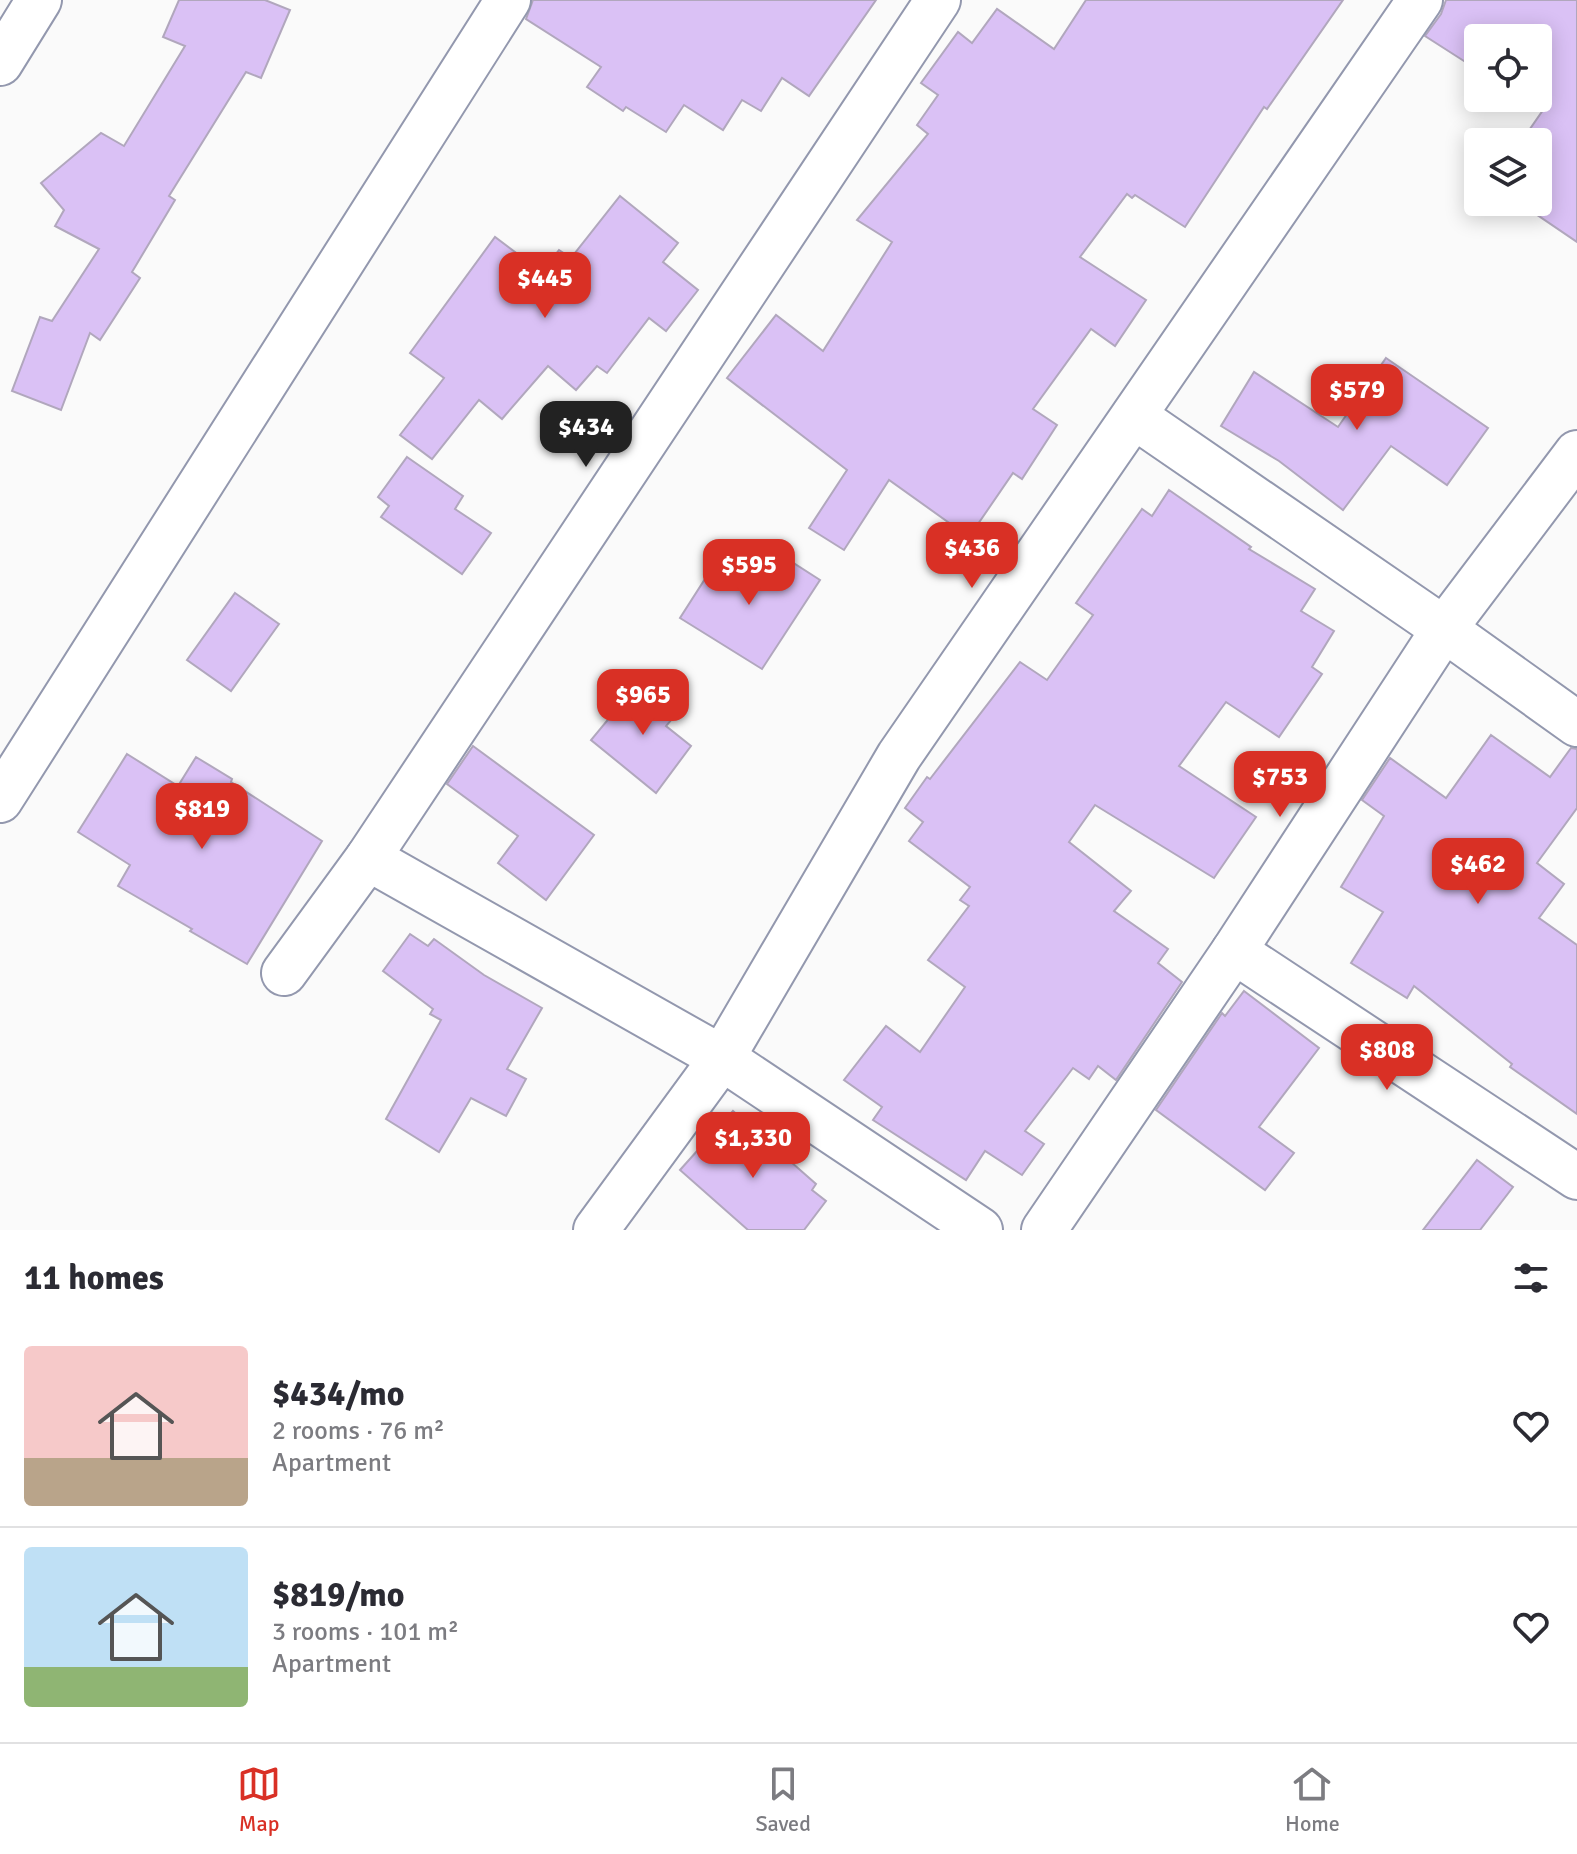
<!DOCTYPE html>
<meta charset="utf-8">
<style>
:root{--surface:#fff;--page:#f7f7f7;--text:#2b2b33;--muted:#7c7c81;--line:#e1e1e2;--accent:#d93025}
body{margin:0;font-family:Signika,sans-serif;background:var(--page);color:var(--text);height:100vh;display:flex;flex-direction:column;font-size:30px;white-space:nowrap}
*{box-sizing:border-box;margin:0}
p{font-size:26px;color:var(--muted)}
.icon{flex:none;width:44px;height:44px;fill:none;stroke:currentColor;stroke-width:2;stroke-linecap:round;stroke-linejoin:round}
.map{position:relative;height:1230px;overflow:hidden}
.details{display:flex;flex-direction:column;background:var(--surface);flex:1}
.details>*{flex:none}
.controls{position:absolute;left:1464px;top:24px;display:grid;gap:16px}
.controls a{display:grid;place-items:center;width:88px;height:88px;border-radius:8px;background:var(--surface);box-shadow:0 4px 20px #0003;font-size:40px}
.price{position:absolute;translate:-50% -68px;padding:0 18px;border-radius:16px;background:var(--accent);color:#fff;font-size:26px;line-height:52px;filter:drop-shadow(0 2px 4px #0008)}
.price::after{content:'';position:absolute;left:50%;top:48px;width:24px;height:18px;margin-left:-12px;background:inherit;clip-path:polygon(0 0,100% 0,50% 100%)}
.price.active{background:#222;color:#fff}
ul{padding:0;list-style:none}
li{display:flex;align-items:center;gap:24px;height:200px;padding:0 24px}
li+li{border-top:2px solid var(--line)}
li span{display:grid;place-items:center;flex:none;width:224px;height:160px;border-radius:8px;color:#555}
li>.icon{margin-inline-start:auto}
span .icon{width:96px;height:96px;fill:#fffc;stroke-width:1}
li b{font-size:34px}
h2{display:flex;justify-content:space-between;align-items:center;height:96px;padding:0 24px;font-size:34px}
.dock{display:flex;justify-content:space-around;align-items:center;height:112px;border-top:2px solid var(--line);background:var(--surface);font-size:22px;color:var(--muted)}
.dock a{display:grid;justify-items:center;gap:4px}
.dock .active{color:var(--accent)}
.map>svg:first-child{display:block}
.building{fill:#dac1f5;stroke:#b1a7bd;stroke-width:2}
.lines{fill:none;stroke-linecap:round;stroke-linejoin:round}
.minor-casing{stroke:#9398ae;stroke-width:48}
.minor{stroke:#fff;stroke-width:44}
</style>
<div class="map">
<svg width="1577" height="1230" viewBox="0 0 1577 1230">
<rect width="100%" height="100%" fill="#fafafa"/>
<g class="building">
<path d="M179,0H265L290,10L261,78L246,72L169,196L175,200L132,272L140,278L100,340L90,333L61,410L12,391L40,317L52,321L99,249L55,226L64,210L41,183L101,133L124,146L185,46L163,37Z"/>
<path d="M533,0H876L809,96L782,78L761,111L742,100L723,130L684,105L666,132L626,107L623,111L587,87L601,67L526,19Z"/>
<path d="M1086,0H1343L1267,109L1264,107L1185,227L1135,195L1132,198L1127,194L1080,257L1146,300L1115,346L1091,329L1033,409L1057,425L1022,479L1013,473L969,537L889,480L844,550L809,528L847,470L727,378L776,315L823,351L892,242L857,220L928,134L917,125L938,95L921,83L958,32L972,43L997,9L1054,49Z"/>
<path d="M1446,0H1577V242L1518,202H1538V142H1521L1543,110L1523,98H1538V38H1478V70L1425,36L1441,14Z"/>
<path d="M620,196L678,243L663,262L698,290L666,331L649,318L607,373L597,366L576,390L548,366L502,419L479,400L432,459L400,435L444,378L410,353L495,237L531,264L533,261L544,269L559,250L571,258Z"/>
<path d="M1386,358L1488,428L1447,485L1391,446L1343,510L1279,461L1221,426L1254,372L1338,427Z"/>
<path d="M407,457L463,496L455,509L491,533L462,574L381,517L389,506L378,497Z"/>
<path d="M1169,490L1251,547L1249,549L1315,589L1301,611L1334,631L1312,667L1322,674L1279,737L1226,702L1179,766L1256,817L1214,878L1095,805L1069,842L1131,891L1114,911L1168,949L1158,963L1182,982L1116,1080L1098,1066L1089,1079L1073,1068L1025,1131L1044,1144L1022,1175L985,1151L966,1180L873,1120L882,1107L844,1080L886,1026L920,1052L965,987L928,960L969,906L960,900L970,887L909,841L923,822L905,808L927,777L930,779L1020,662L1047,680L1093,615L1076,603L1142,509L1152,516Z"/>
<path d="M721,554L767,583L784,557L820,580L762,669L680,618Z"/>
<path d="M235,593L279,624L231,691L187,660Z"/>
<path d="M640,681L678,712L666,726L691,746L656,793L591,740Z"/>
<path d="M1491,735L1550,777L1571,748L1577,749V808L1537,863L1564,884L1539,918L1577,945V1114L1510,1067L1512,1064L1414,986L1407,998L1351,963L1383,912L1341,887L1384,816L1362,800L1390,758L1446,798Z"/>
<path d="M473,746L594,835L546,900L498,863L518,836L447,784Z"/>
<path d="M127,754L178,786L196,757L232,779L231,782L322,841L247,964L190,931L192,929L118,886L130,865L78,832Z"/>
<path d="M410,934L428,946L434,939L484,975L542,1008L507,1069L526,1079L506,1116L471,1098L439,1152L386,1119L441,1020L430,1014L433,1009L383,971Z"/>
<path d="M1244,991L1319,1048L1259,1127L1294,1153L1265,1190L1156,1110L1222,1013L1225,1016Z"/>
<path d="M733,1111L816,1184L812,1190L826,1201L804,1230H748L680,1170Z"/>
<path d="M1477,1160L1513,1187L1480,1230H1423Z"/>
</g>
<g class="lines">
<g class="minor-casing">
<g id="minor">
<path d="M0,63L39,0"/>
<path d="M1134,416L1444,629L1577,724"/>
<path d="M0,800L508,0"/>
<path d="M368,858L722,1058L980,1230"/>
<path d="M1234,951L1577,1177"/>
<path d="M284,973L368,858L938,0"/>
<path d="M596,1230L722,1058L899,756L1420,0"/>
<path d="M1044,1230L1234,951L1444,629L1577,453"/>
</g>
</g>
<use href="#minor" class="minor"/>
</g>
</svg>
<div class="controls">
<a><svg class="icon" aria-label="locate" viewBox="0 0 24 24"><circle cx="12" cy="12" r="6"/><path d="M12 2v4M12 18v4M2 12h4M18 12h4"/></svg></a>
<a><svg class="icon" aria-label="layers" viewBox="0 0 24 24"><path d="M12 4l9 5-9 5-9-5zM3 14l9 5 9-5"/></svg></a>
</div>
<b class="price" style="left:545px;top:320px">$445</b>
<b class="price" style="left:1357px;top:432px">$579</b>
<b class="price active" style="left:586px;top:469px">$434</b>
<b class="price" style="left:972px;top:590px">$436</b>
<b class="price" style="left:749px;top:607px">$595</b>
<b class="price" style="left:643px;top:737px">$965</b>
<b class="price" style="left:1280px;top:819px">$753</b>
<b class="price" style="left:202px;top:851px">$819</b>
<b class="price" style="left:1478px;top:906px">$462</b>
<b class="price" style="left:1387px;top:1092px">$808</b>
<b class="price" style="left:753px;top:1180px">$1,330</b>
</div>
<section class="details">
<h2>11 homes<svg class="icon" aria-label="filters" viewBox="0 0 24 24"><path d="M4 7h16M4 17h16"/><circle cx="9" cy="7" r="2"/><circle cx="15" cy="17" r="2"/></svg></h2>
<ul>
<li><span style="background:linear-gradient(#f6c9c9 70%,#b9a48a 0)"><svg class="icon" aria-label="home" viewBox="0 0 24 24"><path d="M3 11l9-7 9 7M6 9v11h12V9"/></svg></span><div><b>$434/mo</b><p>2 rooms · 76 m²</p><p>Apartment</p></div><svg class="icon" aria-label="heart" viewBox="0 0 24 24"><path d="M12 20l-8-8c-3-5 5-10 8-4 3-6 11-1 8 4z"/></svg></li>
<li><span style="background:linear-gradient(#bfe0f5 75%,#8fb573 0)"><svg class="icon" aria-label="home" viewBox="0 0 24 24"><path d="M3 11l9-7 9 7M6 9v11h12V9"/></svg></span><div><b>$819/mo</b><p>3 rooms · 101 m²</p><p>Apartment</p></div><svg class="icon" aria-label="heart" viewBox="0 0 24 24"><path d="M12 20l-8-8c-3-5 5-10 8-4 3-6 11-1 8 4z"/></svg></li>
</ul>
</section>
<nav class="dock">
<a class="active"><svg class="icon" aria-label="map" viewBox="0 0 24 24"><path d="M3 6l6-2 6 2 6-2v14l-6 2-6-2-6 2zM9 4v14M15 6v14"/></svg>Map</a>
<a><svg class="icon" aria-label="saved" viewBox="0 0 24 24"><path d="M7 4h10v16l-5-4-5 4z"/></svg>Saved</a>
<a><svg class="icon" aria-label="home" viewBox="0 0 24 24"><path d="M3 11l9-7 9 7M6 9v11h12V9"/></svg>Home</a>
</nav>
